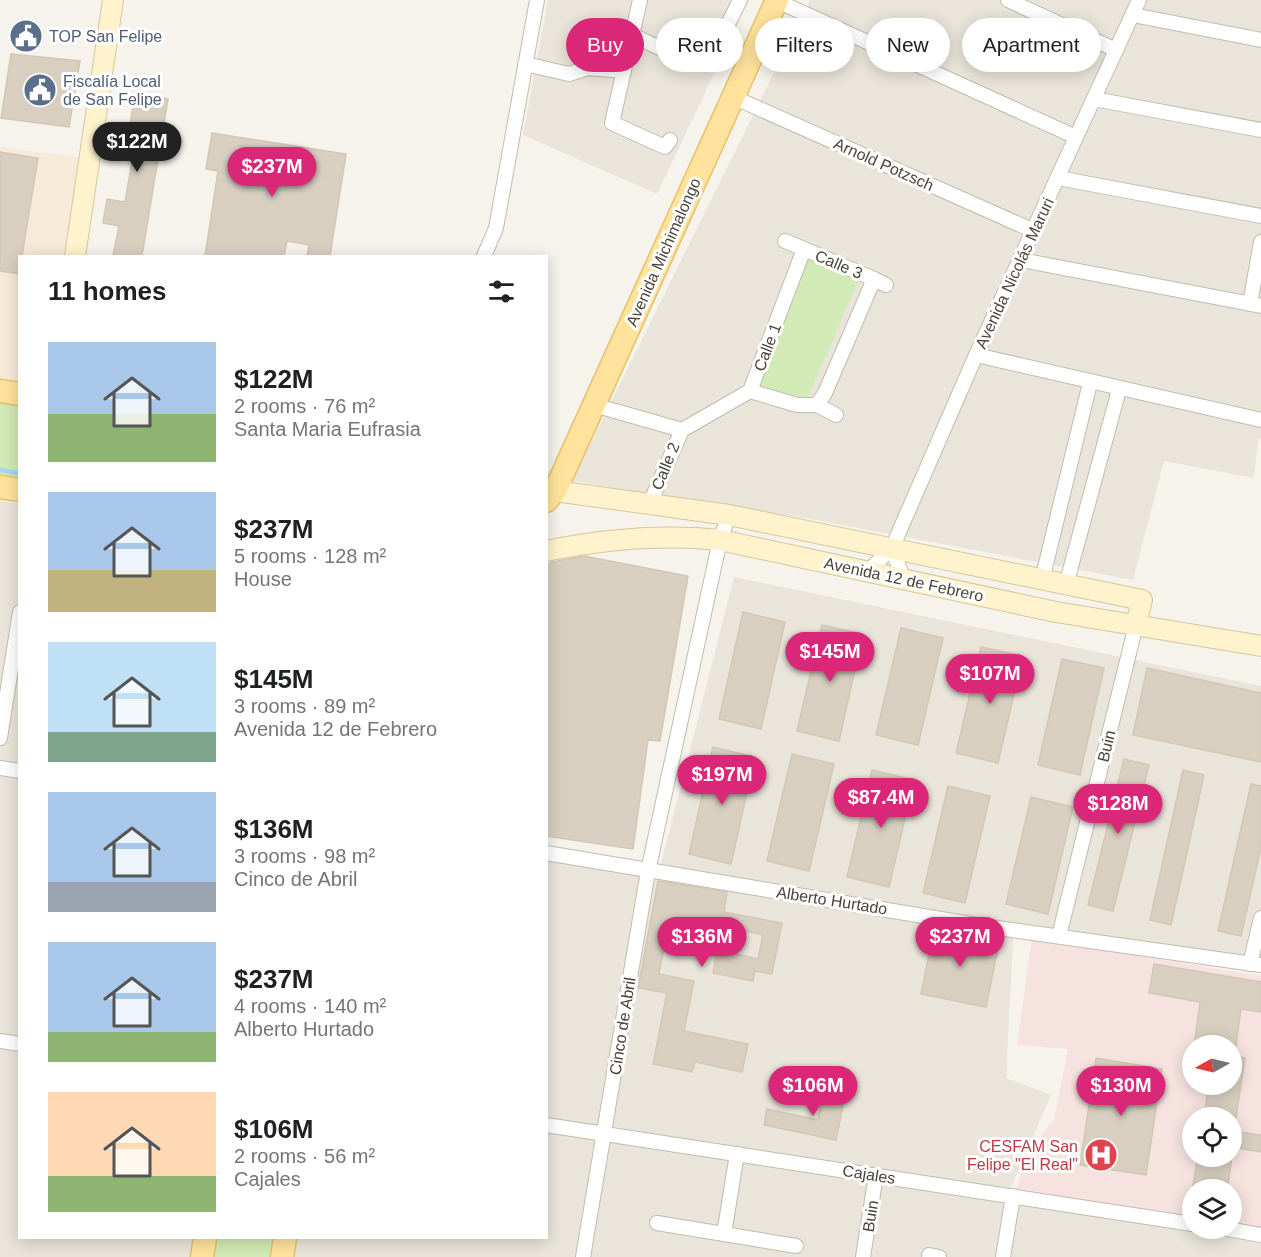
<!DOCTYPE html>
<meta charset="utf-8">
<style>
:root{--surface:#fff;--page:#f6f6f6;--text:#202124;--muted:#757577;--accent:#db2777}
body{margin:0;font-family:Helvetica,sans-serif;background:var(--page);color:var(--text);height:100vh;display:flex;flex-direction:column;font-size:22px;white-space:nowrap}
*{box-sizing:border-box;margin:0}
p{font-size:20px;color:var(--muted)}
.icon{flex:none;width:33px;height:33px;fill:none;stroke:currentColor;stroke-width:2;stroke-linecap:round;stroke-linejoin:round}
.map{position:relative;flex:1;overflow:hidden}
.panel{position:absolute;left:18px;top:255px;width:530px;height:984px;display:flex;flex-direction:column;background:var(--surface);border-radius:0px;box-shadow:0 3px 15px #0003}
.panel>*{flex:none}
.top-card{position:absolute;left:566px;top:18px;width:570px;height:54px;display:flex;gap:12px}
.needle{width:39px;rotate:262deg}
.controls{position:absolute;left:1182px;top:1035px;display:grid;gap:12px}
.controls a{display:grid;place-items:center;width:60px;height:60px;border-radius:50%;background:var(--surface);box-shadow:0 3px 15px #0003;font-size:30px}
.price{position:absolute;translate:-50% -51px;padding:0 14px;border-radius:21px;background:var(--accent);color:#fff;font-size:20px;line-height:39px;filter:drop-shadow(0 2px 3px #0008)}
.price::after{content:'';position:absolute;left:50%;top:36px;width:18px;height:14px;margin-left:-9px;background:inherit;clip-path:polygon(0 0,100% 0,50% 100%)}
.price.active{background:#222;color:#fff}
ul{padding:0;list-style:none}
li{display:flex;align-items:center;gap:18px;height:150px;padding:0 30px}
li span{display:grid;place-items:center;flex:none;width:168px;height:120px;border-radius:0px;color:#555}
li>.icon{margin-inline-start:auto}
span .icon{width:72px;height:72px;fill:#fffc;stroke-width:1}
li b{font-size:26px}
h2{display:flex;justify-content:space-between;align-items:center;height:72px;padding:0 30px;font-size:26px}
.pill{padding:0 21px;border-radius:27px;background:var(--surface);box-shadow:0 3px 15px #0003;font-size:21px;line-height:54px}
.pill.active{background:var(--accent);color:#fff}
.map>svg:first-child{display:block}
.residential{fill:#eae5da}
.commercial{fill:#f7ead8}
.medical{fill:#f6e3e0;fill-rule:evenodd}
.green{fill:#d2eab5}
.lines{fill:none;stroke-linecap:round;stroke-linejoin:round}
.stream{stroke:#a9d4f2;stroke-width:4.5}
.building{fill:#d8cfc1;stroke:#d3c7b4;stroke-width:1.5;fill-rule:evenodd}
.street-casing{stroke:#c2bbae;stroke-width:16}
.secondary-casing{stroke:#d6c79b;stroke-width:22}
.primary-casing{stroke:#e6c16a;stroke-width:25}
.street{stroke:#fff;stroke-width:14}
.secondary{stroke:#fff3cd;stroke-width:20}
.primary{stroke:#ffe39c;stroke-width:22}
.labels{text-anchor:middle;stroke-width:6;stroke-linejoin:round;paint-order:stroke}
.service-label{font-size:16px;fill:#4e5e75;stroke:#fff;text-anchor:start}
.street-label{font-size:16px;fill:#4b4439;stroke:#fff}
.health-label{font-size:16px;fill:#be3a42;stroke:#fff;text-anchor:end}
</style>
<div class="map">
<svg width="1261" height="1257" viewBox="0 0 1261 1257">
<rect width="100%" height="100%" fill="#f6f3ec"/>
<g class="residential">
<path d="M548,0H749L657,194L523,135Z"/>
<path d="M810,0H1261V438L1258,439L1254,478L1164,461L1133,580L805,518L572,481Z"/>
<path d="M0,501L20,504V1238H198L196,1257H0Z"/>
<path d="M734,577L1261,686V965L1014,923L1006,1078L1051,1095L1005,1201L1192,1228L1261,1230V1257H290L293,1238H546V859L658,876Z"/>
</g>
<path class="commercial" d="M0,147L82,158L67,256H20L19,386L0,383Z"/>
<path class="medical" d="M1032,938L1261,976V1228L1232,1223V1190H1192V1217L1016,1190L1024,1165L1036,1143L1054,1120L1068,1049L1017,1045ZM1192,1046H1232V1084H1192ZM1192,1118H1232V1156H1192Z"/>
<g class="green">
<path d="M809,255L859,280L807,399L760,387Z"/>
<path d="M0,400L19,403V480L0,477Z"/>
<path d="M209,1238H276L273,1257H206Z"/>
</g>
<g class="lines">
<path class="stream" d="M0,470L17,473"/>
</g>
<g class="building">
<path d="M11,54L80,61L69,127L1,118Z"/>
<path d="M135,94L168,99L142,256H113L119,226L103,223L107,199L125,202L134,150L111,146L114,123L130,125Z"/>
<path d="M212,133L346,154L330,256H307L309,245L287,241L284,256H205L218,171L206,169Z"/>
<path d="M0,152L38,158L22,256H20V274L0,271Z"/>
<path d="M584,556L688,576L660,741L648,740L633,849L546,836V566L552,562Z"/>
<path d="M743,612L785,622L761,729L719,719Z"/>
<path d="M822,625L863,634L839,741L797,731Z"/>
<path d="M901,628L943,638L918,745L876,735Z"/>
<path d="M981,647L1023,656L998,763L956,753Z"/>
<path d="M1062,659L1104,668L1080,775L1038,765Z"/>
<path d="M1147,668L1261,693V762L1133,735Z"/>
<path d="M713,747L755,757L731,864L689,854Z"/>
<path d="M792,754L834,764L809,871L767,861Z"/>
<path d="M1124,759L1149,765L1113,911L1088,905Z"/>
<path d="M872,770L914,780L889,887L847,877Z"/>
<path d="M1183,770L1204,775L1171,925L1150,920Z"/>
<path d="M1251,784L1261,786V847L1241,936L1218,931Z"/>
<path d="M948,786L990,796L965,903L923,893Z"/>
<path d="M1031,797L1073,807L1048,914L1006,904Z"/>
<path d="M658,881L727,892L724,912L782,923L772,974L755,971L753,981L713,973L717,951L665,941L659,974L694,981L684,1031L748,1044L742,1072L695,1062L692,1072L653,1064L667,993L638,988ZM741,930L763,935L758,959L736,954Z"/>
<path d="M934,929L999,943L986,1007L921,994Z"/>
<path d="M1154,964L1261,982V1012L1241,1009L1236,1046H1194L1200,1002L1149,993Z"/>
<path d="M1232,1055L1245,1058L1236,1118H1204L1209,1084H1232Z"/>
<path d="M1096,1058L1162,1069L1146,1175L1080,1165Z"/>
<path d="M825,1085L846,1090L836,1140L764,1125L767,1109L818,1120Z"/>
<path d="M1232,1131L1261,1135V1152L1232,1147Z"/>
<path d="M1198,1156H1232L1227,1190H1192Z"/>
</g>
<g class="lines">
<g class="street-casing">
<g id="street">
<path d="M640,0L612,123L665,147L670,140"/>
<path d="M1008,0L1116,50"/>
<path d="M777,1L1076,137"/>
<path d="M1133,15L1261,40"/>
<path d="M632,35L694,64H708L740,0"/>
<path d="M525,64L569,74L588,68L624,71"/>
<path d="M733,97L1034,231"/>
<path d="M1094,99L1261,130"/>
<path d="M1058,178L1261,216"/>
<path d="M804,249L874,279"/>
<path d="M484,256L496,228L537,0"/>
<path d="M1021,260L1261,306"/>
<path d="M1250,304L1261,242"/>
<path d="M976,355L1261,420"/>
<path d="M750,391L797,405H817"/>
<path d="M594,405L682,430"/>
<path d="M836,415L817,405L825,393L874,279L886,285"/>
<path d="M650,503L682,430L750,391L804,249L785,241"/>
<path d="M892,548L903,578"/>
<path d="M868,571L892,548L976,355L1139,0"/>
<path d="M1042,580L1090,383"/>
<path d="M1066,585L1119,390"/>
<path d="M0,738L20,612"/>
<path d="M0,768L20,771"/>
<path d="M546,853L983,926L1261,965"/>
<path d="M1059,936L1136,625"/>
<path d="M1250,964L1261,918"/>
<path d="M0,1041L20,1044"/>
<path d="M546,1125L1192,1224"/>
<path d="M657,1223L796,1246"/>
<path d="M1222,1228L1261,1235"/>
<path d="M724,1234L737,1154"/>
<path d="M929,1255L939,1257"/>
<path d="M583,1257L648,871L720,540L729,515"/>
<path d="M863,1257L876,1175"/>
<path d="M1003,1257L1013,1196"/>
</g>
</g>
<g class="secondary-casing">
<g id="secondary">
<path d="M75,256L113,0"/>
<path d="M555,491L729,515L1142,600L1136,625"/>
<path d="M546,551C605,539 661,534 720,540L1056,612L1261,646"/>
</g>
</g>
<g class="primary-casing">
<g id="primary">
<path d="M0,391L20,394"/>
<path d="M0,487L20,490"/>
<path d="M546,501L555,491L777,0"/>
<path d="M202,1257L205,1238"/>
<path d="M282,1257L285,1238"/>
</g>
</g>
<use href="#street" class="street"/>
<use href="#secondary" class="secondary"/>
<use href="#primary" class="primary"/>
</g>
<defs>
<g id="civic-disc" transform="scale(1.725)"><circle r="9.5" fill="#5c6f8a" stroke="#fff"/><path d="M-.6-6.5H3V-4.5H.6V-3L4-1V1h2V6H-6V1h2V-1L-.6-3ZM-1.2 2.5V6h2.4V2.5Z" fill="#fff"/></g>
<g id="hospital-disc" transform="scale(1.725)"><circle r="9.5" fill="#e0444e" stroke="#fff"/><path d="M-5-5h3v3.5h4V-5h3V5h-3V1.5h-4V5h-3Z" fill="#fff"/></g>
</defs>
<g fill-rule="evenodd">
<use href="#civic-disc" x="26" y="36"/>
<use href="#civic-disc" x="40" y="90"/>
<use href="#hospital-disc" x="1101" y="1155"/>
</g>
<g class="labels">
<g class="service-label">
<text x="49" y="42">TOP San Felipe</text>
<text x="63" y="87">Fiscalía Local<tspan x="63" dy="18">de San Felipe</tspan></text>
</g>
<g class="street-label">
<text transform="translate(884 164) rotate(24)" y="6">Arnold Potzsch</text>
<text transform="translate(663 252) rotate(-66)" y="6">Avenida Michimalongo</text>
<text transform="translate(839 264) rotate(23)" y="6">Calle 3</text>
<text transform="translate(1014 273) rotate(-65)" y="6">Avenida Nicolás Maruri</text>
<text transform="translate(767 347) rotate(-69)" y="6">Calle 1</text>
<text transform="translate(665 466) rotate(-68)" y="6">Calle 2</text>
<text transform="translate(904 579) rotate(12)" y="6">Avenida 12 de Febrero</text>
<text transform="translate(1106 746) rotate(-76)" y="6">Buin</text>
<text transform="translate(832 900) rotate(9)" y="6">Alberto Hurtado</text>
<text transform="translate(622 1026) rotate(-81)" y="6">Cinco de Abril</text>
<text transform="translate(869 1174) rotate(9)" y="6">Cajales</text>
<text transform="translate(870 1216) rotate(-81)" y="6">Buin</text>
</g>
<g class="health-label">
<text x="1078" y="1152">CESFAM San<tspan x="1078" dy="18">Felipe "El Real"</tspan></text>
</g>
</g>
</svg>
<div class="controls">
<a><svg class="needle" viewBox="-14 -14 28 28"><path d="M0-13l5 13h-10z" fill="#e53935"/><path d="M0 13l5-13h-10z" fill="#757577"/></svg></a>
<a><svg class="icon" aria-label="locate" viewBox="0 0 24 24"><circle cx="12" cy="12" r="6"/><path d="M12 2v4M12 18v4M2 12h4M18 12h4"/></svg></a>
<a><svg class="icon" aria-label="layers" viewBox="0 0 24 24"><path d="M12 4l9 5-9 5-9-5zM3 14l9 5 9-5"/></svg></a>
</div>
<b class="price active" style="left:137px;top:173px">$122M</b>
<b class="price" style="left:272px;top:198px">$237M</b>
<b class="price" style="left:830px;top:683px">$145M</b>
<b class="price" style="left:990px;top:705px">$107M</b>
<b class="price" style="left:722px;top:806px">$197M</b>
<b class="price" style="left:881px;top:829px">$87.4M</b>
<b class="price" style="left:1118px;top:835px">$128M</b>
<b class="price" style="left:702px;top:968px">$136M</b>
<b class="price" style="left:960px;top:968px">$237M</b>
<b class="price" style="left:813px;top:1117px">$106M</b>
<b class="price" style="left:1121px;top:1117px">$130M</b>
<div class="top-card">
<a class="pill active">Buy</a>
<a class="pill">Rent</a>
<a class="pill">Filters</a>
<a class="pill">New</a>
<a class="pill">Apartment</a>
</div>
<section class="panel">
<h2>11 homes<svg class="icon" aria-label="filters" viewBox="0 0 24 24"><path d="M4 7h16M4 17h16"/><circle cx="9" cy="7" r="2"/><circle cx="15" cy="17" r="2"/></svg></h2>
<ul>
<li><span style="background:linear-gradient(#a9c7e8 60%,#8fb573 0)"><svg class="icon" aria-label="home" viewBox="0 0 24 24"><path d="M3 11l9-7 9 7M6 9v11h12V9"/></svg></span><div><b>$122M</b><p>2 rooms · 76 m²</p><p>Santa Maria Eufrasia</p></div></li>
<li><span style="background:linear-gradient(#a9c7e8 65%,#c2b280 0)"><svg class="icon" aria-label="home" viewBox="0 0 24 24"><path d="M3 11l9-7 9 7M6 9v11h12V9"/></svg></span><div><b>$237M</b><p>5 rooms · 128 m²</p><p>House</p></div></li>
<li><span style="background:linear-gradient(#bfe0f5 75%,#7fa58c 0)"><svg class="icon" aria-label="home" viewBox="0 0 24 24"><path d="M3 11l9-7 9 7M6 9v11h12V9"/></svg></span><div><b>$145M</b><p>3 rooms · 89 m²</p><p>Avenida 12 de Febrero</p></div></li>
<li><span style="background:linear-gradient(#a9c7e8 75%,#9aa5b1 0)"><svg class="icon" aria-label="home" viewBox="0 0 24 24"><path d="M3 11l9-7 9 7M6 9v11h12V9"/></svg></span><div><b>$136M</b><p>3 rooms · 98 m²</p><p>Cinco de Abril</p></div></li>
<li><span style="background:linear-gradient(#a9c7e8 75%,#8fb573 0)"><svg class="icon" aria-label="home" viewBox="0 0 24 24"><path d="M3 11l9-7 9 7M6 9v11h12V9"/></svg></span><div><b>$237M</b><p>4 rooms · 140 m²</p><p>Alberto Hurtado</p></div></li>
<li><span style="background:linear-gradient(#ffd9b3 70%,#8fb573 0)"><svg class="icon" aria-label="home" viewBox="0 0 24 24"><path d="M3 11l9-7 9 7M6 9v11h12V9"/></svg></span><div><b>$106M</b><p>2 rooms · 56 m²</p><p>Cajales</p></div></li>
</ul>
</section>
</div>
